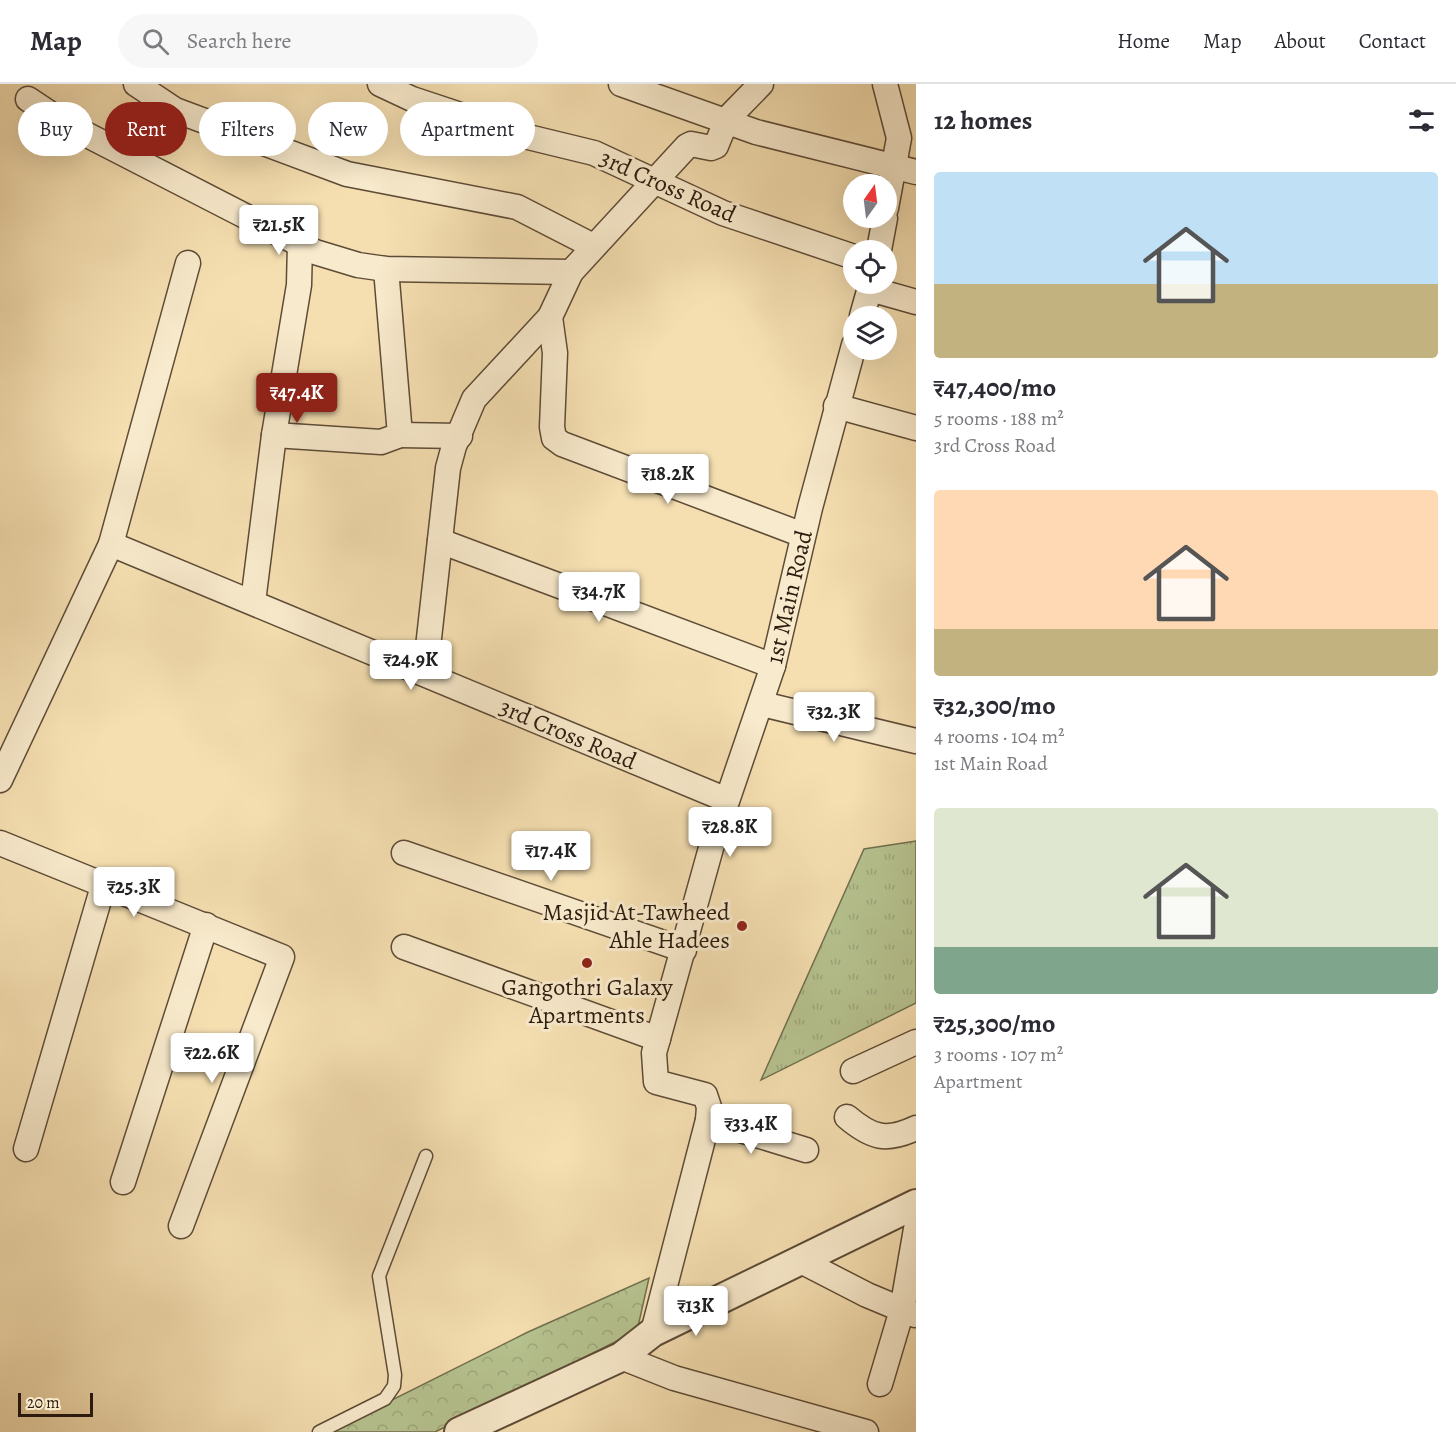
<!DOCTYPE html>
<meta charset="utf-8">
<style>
:root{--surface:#fff;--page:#f7f7f7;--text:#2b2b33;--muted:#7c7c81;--line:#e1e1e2;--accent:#8f2418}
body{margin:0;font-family:Alegreya,serif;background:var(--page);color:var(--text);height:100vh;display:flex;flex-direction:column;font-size:22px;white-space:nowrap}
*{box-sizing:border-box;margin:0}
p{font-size:20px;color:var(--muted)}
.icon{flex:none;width:33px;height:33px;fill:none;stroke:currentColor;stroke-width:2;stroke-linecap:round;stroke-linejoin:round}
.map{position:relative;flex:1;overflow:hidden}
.drawer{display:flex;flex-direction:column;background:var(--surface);width:540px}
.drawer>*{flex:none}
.hud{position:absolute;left:18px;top:18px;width:570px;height:54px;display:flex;gap:12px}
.needle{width:39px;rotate:14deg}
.controls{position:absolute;left:843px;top:90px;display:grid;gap:12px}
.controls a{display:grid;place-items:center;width:54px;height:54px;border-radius:50%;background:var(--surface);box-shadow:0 6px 24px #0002;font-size:30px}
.scale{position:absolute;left:18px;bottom:15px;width:75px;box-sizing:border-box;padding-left:6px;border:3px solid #2c1b0e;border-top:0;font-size:16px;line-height:21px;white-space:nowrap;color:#2c1b0e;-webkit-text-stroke:4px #f8eacc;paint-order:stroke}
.price{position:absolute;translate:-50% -51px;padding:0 14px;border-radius:6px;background:#fff;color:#222;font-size:20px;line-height:39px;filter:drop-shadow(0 2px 3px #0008)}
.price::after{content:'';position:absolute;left:50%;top:36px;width:18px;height:14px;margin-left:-9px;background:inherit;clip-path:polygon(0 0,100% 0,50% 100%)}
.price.on{background:var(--accent);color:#fff}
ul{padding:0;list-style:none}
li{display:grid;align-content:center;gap:12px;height:318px;padding:0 18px}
li span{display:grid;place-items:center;height:186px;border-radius:6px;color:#555}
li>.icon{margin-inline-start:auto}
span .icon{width:108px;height:108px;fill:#fffc;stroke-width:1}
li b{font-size:26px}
h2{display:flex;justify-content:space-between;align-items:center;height:72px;padding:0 18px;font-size:26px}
.pill{padding:0 21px;border-radius:27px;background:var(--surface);box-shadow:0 6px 24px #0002;font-size:21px;line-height:54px}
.pill.on{background:var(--accent);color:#fff}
header{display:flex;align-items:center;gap:36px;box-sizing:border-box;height:84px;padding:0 30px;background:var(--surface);border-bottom:2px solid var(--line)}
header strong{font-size:28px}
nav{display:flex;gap:33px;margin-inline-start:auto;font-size:21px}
.search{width:420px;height:54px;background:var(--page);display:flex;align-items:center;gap:15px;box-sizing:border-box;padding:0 21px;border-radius:33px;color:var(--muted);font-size:22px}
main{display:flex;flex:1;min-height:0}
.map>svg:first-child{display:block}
.grass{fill:url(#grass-tufts);stroke:#716f4f;stroke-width:1.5}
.park{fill:url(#park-crowns);stroke:#716f4f;stroke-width:1.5}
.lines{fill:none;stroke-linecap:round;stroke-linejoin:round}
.service-casing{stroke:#5e4c37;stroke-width:15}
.minor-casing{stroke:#5e4c37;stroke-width:27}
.tertiary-casing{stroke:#5e4c37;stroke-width:32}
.service{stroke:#f8eacc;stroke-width:12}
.minor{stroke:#f8eacc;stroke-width:24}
.tertiary{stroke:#f8eacc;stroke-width:28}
.poi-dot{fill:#8f2418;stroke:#f8eacc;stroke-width:2}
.labels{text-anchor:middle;stroke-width:6;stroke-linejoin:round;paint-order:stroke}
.street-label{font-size:24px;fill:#2c1b0e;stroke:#f8eacc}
.poi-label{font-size:24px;fill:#2c1b0e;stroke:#f8eacc;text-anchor:end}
</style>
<header>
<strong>Map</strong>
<div class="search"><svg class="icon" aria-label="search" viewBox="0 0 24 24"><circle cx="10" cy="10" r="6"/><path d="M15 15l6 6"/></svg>Search here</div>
<nav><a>Home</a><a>Map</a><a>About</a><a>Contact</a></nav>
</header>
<main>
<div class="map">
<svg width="916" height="1348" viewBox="0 0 916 1348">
<defs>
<pattern id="grass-tufts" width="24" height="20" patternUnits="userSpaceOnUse" patternTransform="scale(1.5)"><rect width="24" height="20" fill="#b6c390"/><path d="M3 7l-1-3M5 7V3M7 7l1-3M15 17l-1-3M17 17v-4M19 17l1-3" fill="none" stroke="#9da77b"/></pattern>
<pattern id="park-crowns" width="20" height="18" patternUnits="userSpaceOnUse" patternTransform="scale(1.5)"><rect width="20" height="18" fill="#b6c390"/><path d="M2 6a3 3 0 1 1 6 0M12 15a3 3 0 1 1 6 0" fill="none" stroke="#9da77b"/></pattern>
</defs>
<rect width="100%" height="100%" fill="#f5dfb1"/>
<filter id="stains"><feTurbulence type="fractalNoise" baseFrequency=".00333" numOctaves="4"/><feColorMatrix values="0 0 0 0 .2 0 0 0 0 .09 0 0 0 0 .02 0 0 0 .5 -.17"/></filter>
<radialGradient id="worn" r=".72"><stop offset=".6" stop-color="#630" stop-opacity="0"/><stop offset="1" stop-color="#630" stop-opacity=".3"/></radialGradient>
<path class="grass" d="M916,757V919L761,996L864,765Z"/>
<path class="park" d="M649,1194L637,1247L435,1348H328L528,1248Z"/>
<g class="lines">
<g class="service-casing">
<path id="service" d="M319,1348L385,1315L394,1302L395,1291L379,1192L426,1072"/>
</g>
<g class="minor-casing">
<g id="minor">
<path d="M136,0L175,26L347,90L517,123L593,162"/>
<path d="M380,0L412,15L524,52L594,69L723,129L854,173"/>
<path d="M621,0L756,48L916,88"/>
<path d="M761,0L727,35L716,62L711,64L691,60L687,62L571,188L550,233L555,269L552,343L554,354L562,360L803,451"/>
<path d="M885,0L899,54L886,124"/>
<path d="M28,15L64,39L315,168L358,181L386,185L571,188"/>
<path d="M879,166L885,134"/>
<path d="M870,205L916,218"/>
<path d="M862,232L871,200"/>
<path d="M836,322L916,344"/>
<path d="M274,351L381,358L400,351L386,185"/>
<path d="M400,351L460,352"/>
<path d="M440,457L773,582"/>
<path d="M111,460L727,716"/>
<path d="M253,518L274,351L299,201L300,160"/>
<path d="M425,590L448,384L454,362L474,315L550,233"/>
<path d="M762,620L916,657"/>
<path d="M0,696L111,460L188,179"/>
<path d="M0,759L282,873L181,1142"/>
<path d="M404,769L684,866"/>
<path d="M404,863L658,955"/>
<path d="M853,987L916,958"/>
<path d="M847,1033C872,1054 886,1058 916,1044"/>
<path d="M708,1036L806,1066"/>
<path d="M26,1065L104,799"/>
<path d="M123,1098L206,841"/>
<path d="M801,1177L867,1211L915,1231"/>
<path d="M653,1248L708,1036L709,1023L705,1011L656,998L654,969L711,764L773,582L810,424L854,261"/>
<path d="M621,1273L674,1294L866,1348"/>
<path d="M880,1300L902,1226L916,1145"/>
</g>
</g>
<g class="tertiary-casing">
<path id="tertiary" d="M459,1348L621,1273L653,1248L916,1120"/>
</g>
<use href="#service" class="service"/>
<use href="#minor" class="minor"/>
<use href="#tertiary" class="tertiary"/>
</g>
<g class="poi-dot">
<circle cx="742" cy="842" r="6"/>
<circle cx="587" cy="879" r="6"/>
</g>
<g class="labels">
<g class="street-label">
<text transform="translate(668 102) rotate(24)" y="8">3rd Cross Road</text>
<text transform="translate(789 513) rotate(-77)" y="8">1st Main Road</text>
<text transform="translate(568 650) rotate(23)" y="8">3rd Cross Road</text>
</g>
<g class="poi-label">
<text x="730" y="836">Masjid At-Tawheed<tspan x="730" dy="28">Ahle Hadees</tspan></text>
<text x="587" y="911" text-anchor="middle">Gangothri Galaxy<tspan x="587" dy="28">Apartments</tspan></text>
</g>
</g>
<rect width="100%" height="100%" filter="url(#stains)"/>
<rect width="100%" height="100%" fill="url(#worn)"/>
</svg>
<div class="controls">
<a><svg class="needle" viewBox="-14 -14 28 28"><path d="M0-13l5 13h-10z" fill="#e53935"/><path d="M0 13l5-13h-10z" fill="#7c7c81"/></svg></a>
<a><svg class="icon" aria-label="locate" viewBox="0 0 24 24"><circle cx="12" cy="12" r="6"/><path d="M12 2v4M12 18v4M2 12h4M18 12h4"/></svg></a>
<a><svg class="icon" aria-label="layers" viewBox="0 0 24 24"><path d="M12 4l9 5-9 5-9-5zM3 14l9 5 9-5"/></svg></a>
</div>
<div class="scale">20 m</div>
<b class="price" style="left:279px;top:172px">₹21.5K</b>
<b class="price on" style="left:297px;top:340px">₹47.4K</b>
<b class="price" style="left:668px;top:421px">₹18.2K</b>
<b class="price" style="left:599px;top:539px">₹34.7K</b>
<b class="price" style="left:411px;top:607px">₹24.9K</b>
<b class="price" style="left:834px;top:659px">₹32.3K</b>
<b class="price" style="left:730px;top:774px">₹28.8K</b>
<b class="price" style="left:551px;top:798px">₹17.4K</b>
<b class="price" style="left:134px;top:834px">₹25.3K</b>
<b class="price" style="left:212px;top:1000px">₹22.6K</b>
<b class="price" style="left:751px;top:1071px">₹33.4K</b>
<b class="price" style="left:696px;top:1253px">₹13K</b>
<div class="hud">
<a class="pill">Buy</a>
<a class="pill on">Rent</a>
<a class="pill">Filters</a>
<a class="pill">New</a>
<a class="pill">Apartment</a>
</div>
</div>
<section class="drawer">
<h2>12 homes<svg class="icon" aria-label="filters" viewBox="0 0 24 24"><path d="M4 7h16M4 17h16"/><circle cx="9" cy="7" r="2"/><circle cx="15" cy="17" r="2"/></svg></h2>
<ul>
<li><span style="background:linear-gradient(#bfe0f5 60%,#c2b280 0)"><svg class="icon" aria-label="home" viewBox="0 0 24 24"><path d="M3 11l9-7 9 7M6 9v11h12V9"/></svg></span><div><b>₹47,400/mo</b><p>5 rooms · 188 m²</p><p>3rd Cross Road</p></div></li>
<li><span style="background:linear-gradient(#ffd9b3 75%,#c2b280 0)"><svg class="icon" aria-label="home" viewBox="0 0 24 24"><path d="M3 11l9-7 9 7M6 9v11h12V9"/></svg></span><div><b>₹32,300/mo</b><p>4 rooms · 104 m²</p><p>1st Main Road</p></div></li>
<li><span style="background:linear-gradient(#dfe7d0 75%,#7fa58c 0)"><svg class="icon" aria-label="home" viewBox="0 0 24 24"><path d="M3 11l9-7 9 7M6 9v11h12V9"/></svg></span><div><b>₹25,300/mo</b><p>3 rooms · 107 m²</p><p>Apartment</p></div></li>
</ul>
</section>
</main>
